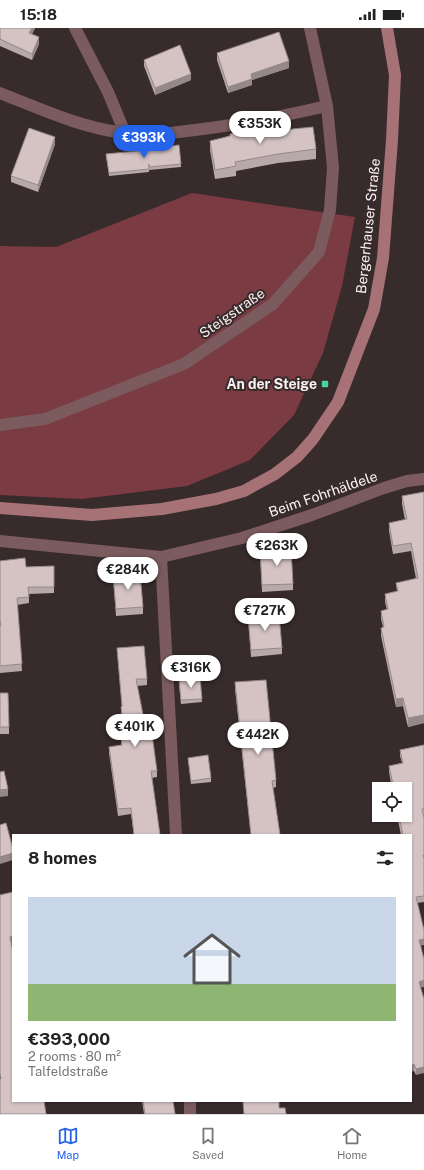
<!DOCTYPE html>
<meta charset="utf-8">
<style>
:root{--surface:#fff;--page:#f6f6f6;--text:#222;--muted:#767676;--line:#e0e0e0;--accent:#2563eb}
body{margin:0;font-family:"Public Sans",sans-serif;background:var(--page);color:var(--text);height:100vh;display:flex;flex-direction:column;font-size:15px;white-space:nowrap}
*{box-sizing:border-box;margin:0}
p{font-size:13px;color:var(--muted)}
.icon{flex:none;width:22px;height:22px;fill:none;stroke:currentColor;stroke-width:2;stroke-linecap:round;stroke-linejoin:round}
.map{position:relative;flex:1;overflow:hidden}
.sheet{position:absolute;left:12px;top:806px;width:400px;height:268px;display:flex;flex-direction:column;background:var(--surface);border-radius:0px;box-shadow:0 1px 3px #0004}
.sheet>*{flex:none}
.fabs{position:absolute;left:372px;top:754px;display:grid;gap:8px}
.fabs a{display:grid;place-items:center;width:40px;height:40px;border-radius:0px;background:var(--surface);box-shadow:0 1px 3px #0004;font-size:20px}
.price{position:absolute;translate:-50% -34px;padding:0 9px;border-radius:14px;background:#fff;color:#222;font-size:13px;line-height:26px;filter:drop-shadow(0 1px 2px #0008)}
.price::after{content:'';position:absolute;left:50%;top:24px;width:12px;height:9px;margin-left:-6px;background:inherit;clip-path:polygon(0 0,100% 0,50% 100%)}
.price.current{background:var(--accent);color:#fff}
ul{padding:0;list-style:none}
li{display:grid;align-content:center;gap:8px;height:212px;padding:0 16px}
li span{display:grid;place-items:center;height:124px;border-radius:0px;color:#555}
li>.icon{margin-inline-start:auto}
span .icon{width:72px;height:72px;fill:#fffc;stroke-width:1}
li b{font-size:17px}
h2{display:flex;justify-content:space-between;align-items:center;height:48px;padding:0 16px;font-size:17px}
.status{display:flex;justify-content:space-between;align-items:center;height:28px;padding:0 20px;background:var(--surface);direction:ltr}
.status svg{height:11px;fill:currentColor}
.dock{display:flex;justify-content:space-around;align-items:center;height:56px;border-top:1px solid var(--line);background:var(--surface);font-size:11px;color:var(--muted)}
.dock a{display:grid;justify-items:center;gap:2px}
.dock .current{color:var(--accent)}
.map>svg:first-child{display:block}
.green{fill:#7b3b42}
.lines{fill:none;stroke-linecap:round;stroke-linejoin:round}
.street{stroke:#7b5b5d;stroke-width:12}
.secondary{stroke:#a67276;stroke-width:12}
.wall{fill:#b7a8a9}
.shaded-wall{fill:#958889}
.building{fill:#d5c3c4;stroke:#958889}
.poi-dot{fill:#44d4a0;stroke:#382b2c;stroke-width:1.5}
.labels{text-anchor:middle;stroke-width:4;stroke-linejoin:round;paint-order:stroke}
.street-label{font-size:14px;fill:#fcf2f3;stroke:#382b2c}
.poi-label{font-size:14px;font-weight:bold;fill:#fcf2f3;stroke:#382b2c;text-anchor:end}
</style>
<div class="status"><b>15:18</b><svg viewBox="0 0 49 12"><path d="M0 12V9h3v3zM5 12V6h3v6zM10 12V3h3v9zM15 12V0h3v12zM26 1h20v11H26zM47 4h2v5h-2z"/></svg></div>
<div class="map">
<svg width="424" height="1086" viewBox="0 0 424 1086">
<rect width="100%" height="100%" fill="#382b2c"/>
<path class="green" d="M192,165L355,189L342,258L323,325L294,387L250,432L187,458L82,471L0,467V218L56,219Z"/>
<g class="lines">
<g class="street">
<path d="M75,0L108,64L125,105"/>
<path d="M0,65C41,81 81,100 125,105C148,108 172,105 195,102C239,97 283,88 327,78"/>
<path d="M0,397L45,391L184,336L273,276L319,224L330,182L333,140L327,78L310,0"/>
<path d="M0,513L161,529L242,510L312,487L384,460L407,453L424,451"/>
<path d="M161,529L176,807"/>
<path d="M190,1073V1086"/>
</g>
<path class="secondary" d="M0,480L92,487L162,481L216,471L244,463L275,446L297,429L313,411L338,374L374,281L383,230L392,112L395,47L387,0"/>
</g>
<g class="wall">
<path d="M0,0H35L32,6L39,16L32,32L0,18Z"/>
<path d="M217,25L289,40L252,52V57L228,65L217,32Z"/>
<path d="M144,32L191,52L155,67L144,38Z"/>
<path d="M273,103L316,121V131L278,135L236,143V148L215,151L210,122V113L230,108V106Z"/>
<path d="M55,116L38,164L11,154V148Z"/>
<path d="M106,126L181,136V139L149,142V140V144L109,148Z"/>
<path d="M424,464V695L408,699L403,678L396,679L381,608V600L383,599L381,591V583L387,582L385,574V566L397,564L396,555L416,551L411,523L393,526L389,503V495L405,492L402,476V468Z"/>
<path d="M260,522L293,556V562L262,564Z"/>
<path d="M0,533L26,539L54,538V565L29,566V575L17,577L22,643L0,645Z"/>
<path d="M113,548L143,579V586L116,588Z"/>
<path d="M248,589L282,620V626L251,629Z"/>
<path d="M117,620L147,651V657L137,658L147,707L157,743V749L152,750L160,807H134L131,786L118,788L109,725V719L121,717V710H125L121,685V679H122Z"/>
<path d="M200,650L202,674L181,676L179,655Z"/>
<path d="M235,654L276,752V759L273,760L280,807H251L235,661Z"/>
<path d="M0,665L9,699V706H0Z"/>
<path d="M424,717V787H423L424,790V874L417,875L424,902V917H421L424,959H420L416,1047L414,1043L411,807H401L397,787H405V761H392L389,744V738L402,735L400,728V722Z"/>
<path d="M188,730L211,750V754L191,756Z"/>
<path d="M142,1073H173L175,1086H144Z"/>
</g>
<g class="shaded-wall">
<path d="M32,0H35L29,12V5Z"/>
<path d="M39,9V16L32,32V26Z"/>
<path d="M289,33V40L252,52V57L228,65V59L251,46Z"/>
<path d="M191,46V52L155,67V60Z"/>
<path d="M55,109V116L38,164V157Z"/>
<path d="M403,670V678L396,679V671Z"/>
<path d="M424,687V695L408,699V690Z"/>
<path d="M8,761V768L0,769V762Z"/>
<path d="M13,825V832L0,836V829Z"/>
<path d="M13,908V915L10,916V909Z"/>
<path d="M424,911V917L419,918V912Z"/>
<path d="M424,952V959L419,960V954Z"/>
<path d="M414,1036V1043L411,1044V1038Z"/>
<path d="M424,1039V1045L416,1047V1041Z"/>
</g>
<g class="building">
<path d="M0,0H32L29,5L39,9L32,26L0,11Z"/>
<path d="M279,4L289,33L251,46L252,51L228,59L217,25Z"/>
<path d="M180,17L191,46L155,60L144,32Z"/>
<path d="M272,99L273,103L313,99L316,121L278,126L235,134L236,138L215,142L210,113L230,108V106Z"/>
<path d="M29,100L55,109L38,157L11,148Z"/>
<path d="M179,117L181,136L149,139V136V141L109,145L106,126L147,122V120Z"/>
<path d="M424,464V687L408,690L403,670L396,671L381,600L384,599L381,583L388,581L385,566L398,563L396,555L418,550L411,515L393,518L389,495L407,491L402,468Z"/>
<path d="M291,520L293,556L262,557L260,522Z"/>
<path d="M25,530L26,539L54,538V559H28L29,569L17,570L22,636L0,638V598H1L0,592V533Z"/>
<path d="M140,545L143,579L116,581L113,548Z"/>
<path d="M279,586L282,620L251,622L248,589Z"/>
<path d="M144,618L147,651H136L147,707L152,706L157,743H151L160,807H134L131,780L118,781L109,719L122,717L121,710L126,709L121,679L122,678L117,620Z"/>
<path d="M200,650L202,671L181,672L179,652Z"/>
<path d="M266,652L276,752L272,753L280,807H251L235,654Z"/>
<path d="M0,665H8L9,699H0Z"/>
<path d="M424,717V781H422L424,790V827H423L424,831V868L416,869L424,902V911L419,912L424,931V952L419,954L424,971V1039L416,1041L414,1036L411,1038V807H403L399,787H405V761H394L389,738L403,735L400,722Z"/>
<path d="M208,727L211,750L191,753L188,730Z"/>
<path d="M4,743L8,761L0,762V744Z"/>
<path d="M6,795L13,821V825L0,829V797Z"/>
<path d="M13,864V908L10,909L13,923V1073H44L46,1086H0V1051H1L0,1045V867Z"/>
<path d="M143,1073H173L175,1086H145Z"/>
<path d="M243,1073H279V1080H285L286,1086H244Z"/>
</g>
<rect class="poi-dot" x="321" y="352" width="8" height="8" rx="2"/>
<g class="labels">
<g class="street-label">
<text transform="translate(368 198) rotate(-84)" y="5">Bergerhauser Straße</text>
<text transform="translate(232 285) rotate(-35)" y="5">Steigstraße</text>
<text transform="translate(323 466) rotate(-19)" y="5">Beim Fohrhäldele</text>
</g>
<g class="poi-label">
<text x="317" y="361">An der Steige</text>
</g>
</g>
</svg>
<div class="fabs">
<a><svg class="icon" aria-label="locate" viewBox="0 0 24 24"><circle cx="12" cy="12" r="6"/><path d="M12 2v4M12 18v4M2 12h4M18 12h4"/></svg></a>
</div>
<b class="price" style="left:260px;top:117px">€353K</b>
<b class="price current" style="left:144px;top:131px">€393K</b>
<b class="price" style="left:277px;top:539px">€263K</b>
<b class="price" style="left:128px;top:563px">€284K</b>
<b class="price" style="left:265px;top:604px">€727K</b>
<b class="price" style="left:191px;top:661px">€316K</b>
<b class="price" style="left:135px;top:720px">€401K</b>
<b class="price" style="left:258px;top:728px">€442K</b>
<section class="sheet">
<h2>8 homes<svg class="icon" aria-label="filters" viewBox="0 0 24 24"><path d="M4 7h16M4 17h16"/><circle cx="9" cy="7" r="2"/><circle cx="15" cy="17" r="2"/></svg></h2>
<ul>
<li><span style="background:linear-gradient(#c9d6e8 70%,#8fb573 0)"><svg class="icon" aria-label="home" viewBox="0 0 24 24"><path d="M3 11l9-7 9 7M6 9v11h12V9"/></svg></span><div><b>€393,000</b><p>2 rooms · 80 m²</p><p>Talfeldstraße</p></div></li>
</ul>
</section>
</div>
<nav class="dock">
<a class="current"><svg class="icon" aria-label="map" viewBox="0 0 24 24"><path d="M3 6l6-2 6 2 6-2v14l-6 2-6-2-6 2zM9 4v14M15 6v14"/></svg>Map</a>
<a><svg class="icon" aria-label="saved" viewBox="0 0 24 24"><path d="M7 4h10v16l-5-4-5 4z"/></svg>Saved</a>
<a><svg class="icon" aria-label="home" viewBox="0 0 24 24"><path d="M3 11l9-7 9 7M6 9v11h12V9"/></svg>Home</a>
</nav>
